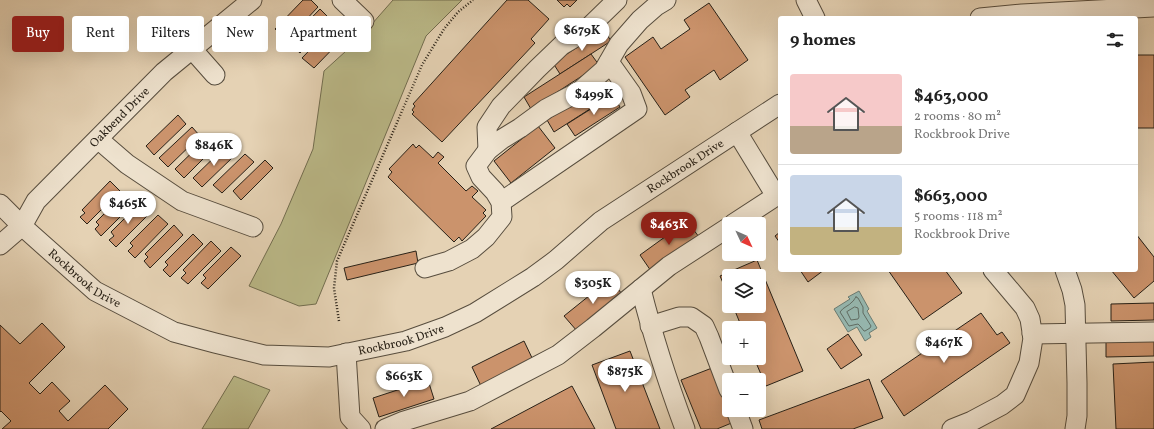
<!DOCTYPE html>
<meta charset="utf-8">
<style>
:root{--surface:#fff;--page:#f2f2f2;--text:#222;--muted:#767676;--line:#e0e0e0;--accent:#8f2418}
body{margin:0;font-family:Vollkorn,serif;background:var(--page);color:var(--text);height:100vh;display:flex;flex-direction:column;font-size:15px;white-space:nowrap}
*{box-sizing:border-box;margin:0}
p{font-size:13px;color:var(--muted)}
.icon{flex:none;width:22px;height:22px;fill:none;stroke:currentColor;stroke-width:2;stroke-linecap:round;stroke-linejoin:round}
.map{position:relative;flex:1;overflow:hidden}
.details{position:absolute;left:778px;top:16px;width:360px;height:256px;display:flex;flex-direction:column;background:var(--surface);border-radius:4px;box-shadow:0 4px 16px #0002}
.details>*{flex:none}
.hud{position:absolute;left:12px;top:16px;width:380px;height:36px;display:flex;gap:8px}
.needle{width:26px;rotate:134deg}
.controls{position:absolute;left:722px;top:217px;display:grid;gap:8px}
.controls a{display:grid;place-items:center;width:44px;height:44px;border-radius:4px;background:var(--surface);box-shadow:0 4px 16px #0002;font-size:20px}
.price{position:absolute;translate:-50% -34px;padding:0 9px;border-radius:14px;background:#fff;color:#222;font-size:13px;line-height:26px;filter:drop-shadow(0 1px 2px #0008)}
.price::after{content:'';position:absolute;left:50%;top:24px;width:12px;height:9px;margin-left:-6px;background:inherit;clip-path:polygon(0 0,100% 0,50% 100%)}
.price.selected{background:var(--accent);color:#fff}
ul{padding:0;list-style:none}
li{display:flex;align-items:center;gap:12px;height:100px;padding:0 12px}
li+li{border-top:1px solid var(--line)}
li span{display:grid;place-items:center;flex:none;width:112px;height:80px;border-radius:4px;color:#555}
li>.icon{margin-inline-start:auto}
span .icon{width:48px;height:48px;fill:#fffc;stroke-width:1}
li b{font-size:17px}
h2{display:flex;justify-content:space-between;align-items:center;height:48px;padding:0 12px;font-size:17px}
.chip{padding:0 14px;border-radius:4px;background:var(--surface);box-shadow:0 4px 16px #0002;font-size:14px;line-height:36px}
.chip.selected{background:var(--accent);color:#fff}
.map>svg:first-child{display:block}
.green{fill:#bbba89;stroke:#726e50}
.water{fill:#96b7af;stroke:#6a7b72}
.lines{fill:none;stroke-linecap:round;stroke-linejoin:round}
.shore{stroke:#5f6c63;stroke-width:1}
.building{fill:#cb936c;stroke:#282117}
.minor-casing{stroke:#574d3e;stroke-width:21}
.path{stroke:#282117;stroke-width:2.5;stroke-dasharray:1 2;stroke-linecap:butt}
.minor{stroke:#eee2ce;stroke-width:19}
.labels{text-anchor:middle;stroke-width:3;stroke-linejoin:round;paint-order:stroke}
.street-label{font-size:12px;fill:#282117;stroke:#eee2ce}
</style>
<div class="map">
<svg width="1154" height="429" viewBox="0 0 1154 429">
<rect width="100%" height="100%" fill="#e5d2b4"/>
<filter id="stains"><feTurbulence type="fractalNoise" baseFrequency=".005" numOctaves="4"/><feColorMatrix values="0 0 0 0 .2 0 0 0 0 .09 0 0 0 0 .02 0 0 0 .5 -.17"/></filter>
<radialGradient id="worn" r=".72"><stop offset=".6" stop-color="#630" stop-opacity="0"/><stop offset="1" stop-color="#630" stop-opacity=".3"/></radialGradient>
<g class="green">
<path d="M393,0H462L426,36L316,304L299,306L249,286L281,224L313,149L324,71L357,41Z"/>
<path d="M234,376L270,390L248,429H202Z"/>
</g>
<path class="water" d="M859,291L869,309L867,311L877,328L869,333L871,337L865,341L857,327L848,332L834,309L850,299L848,297Z"/>
<g class="lines">
<g class="shore">
<path d="M856,297L858,298L863,307V313L871,326L870,328L865,331H864L860,326L858,324L849,326L840,312C843,307 849,306 852,302C854,301 854,299 856,297Z"/>
<path d="M855,307L858,308L859,317L858,319L851,320L847,312Z"/>
</g>
</g>
<g class="building">
<path d="M303,0H311L318,7L287,40L275,29Z"/>
<path d="M507,0H528L549,19L531,39L535,43L442,142L412,114L414,112L412,110L415,106L413,104Z"/>
<path d="M557,0H577L570,7L567,4L564,7Z"/>
<path d="M709,3L748,60L720,80L714,70L685,90L690,97L665,115L625,57L653,37L661,49L690,29L684,20Z"/>
<path d="M320,9L331,20L300,53L288,42Z"/>
<path d="M334,25L346,35L314,68L302,58Z"/>
<path d="M604,30L611,41L560,74L553,63Z"/>
<path d="M591,54L599,65L531,109L524,97Z"/>
<rect x="1136" y="55" width="18" height="73"/>
<path d="M596,88L604,100L554,132L547,120Z"/>
<path d="M613,95L620,107L575,136L567,124Z"/>
<path d="M178,115L186,124L154,155L146,146Z"/>
<path d="M538,126L555,148L511,183L494,161Z"/>
<path d="M192,127L200,136L168,167L159,158Z"/>
<path d="M207,138L216,146L184,178L175,169Z"/>
<path d="M413,144L416,148L419,145L433,158L438,152L444,157L438,163L466,191L472,186L478,191L472,197L486,210L483,213L486,216L462,241L459,237L454,242L388,177L392,172L389,169Z"/>
<path d="M225,147L234,156L202,187L193,178Z"/>
<path d="M245,154L254,162L222,193L213,185Z"/>
<path d="M265,160L273,168L241,200L233,191Z"/>
<path d="M110,181L120,191L87,224L80,217L85,213L82,210Z"/>
<path d="M125,193L134,203L101,236L95,229L99,225L96,222Z"/>
<path d="M139,204L149,214L116,247L109,240L114,236L111,232Z"/>
<path d="M158,215L168,224L135,258L128,251L133,246L130,243Z"/>
<path d="M687,221L699,237L651,271L640,255Z"/>
<path d="M174,225L183,235L150,268L144,261L148,257L145,254Z"/>
<path d="M780,232V243L775,236Z"/>
<path d="M193,234L203,244L170,277L163,270L168,265L165,262Z"/>
<path d="M1136,234L1154,257V281L1134,298L1111,270H1136Z"/>
<path d="M211,241L221,251L188,284L181,278L186,273L183,270Z"/>
<path d="M231,247L241,256L208,289L201,283L206,278L203,275Z"/>
<path d="M416,251L418,263L347,280L344,268Z"/>
<path d="M757,260L803,371L766,386L754,358H759V328H742L733,306H759V276H729V297L720,276Z"/>
<path d="M800,270H824L808,282Z"/>
<path d="M888,270H945L962,293L923,320Z"/>
<path d="M610,279L622,294L577,331L564,316Z"/>
<path d="M1154,303V320L1111,321V304Z"/>
<path d="M981,313L997,335L1002,332L1010,343L904,416L881,381Z"/>
<path d="M42,323L65,347L29,383L40,394L52,382L70,401L59,411L68,421L105,385L128,409L108,429H2L11,421L1,411L0,412V325L20,344Z"/>
<path d="M848,334L862,355L841,369L827,349Z"/>
<path d="M1154,338V356L1106,357V339Z"/>
<path d="M524,341L533,360L481,386L472,367Z"/>
<path d="M630,351L660,429H616L592,365Z"/>
<path d="M1154,362V429H1116L1113,364Z"/>
<path d="M712,368L734,422L717,429H701L681,380Z"/>
<path d="M869,379L883,418L853,429H762L759,420Z"/>
<path d="M428,380L434,399L379,417L373,398Z"/>
<path d="M572,386L595,429H491Z"/>
</g>
<g class="lines">
<g class="minor-casing">
<g id="minor">
<path d="M342,0L364,21"/>
<path d="M806,0L815,18"/>
<path d="M980,18L1022,14L1154,7"/>
<path d="M192,49L215,75"/>
<path d="M98,139L127,164L182,201L253,227"/>
<path d="M488,150L487,127L501,106L537,69L562,45L584,32L617,0"/>
<path d="M501,202L637,109L631,93L609,62"/>
<path id="s1" d="M0,204L22,226L95,291L174,332L215,343L264,355L329,357L406,341L445,327L475,313L533,277L556,260L601,221L780,104"/>
<path d="M733,224L776,196L737,132"/>
<path id="s2" d="M0,245L22,226L36,201L164,72L252,0"/>
<path d="M425,268L449,261L472,249L486,237L502,217L501,202L495,192L481,177L476,166L488,150L502,139L520,128L546,109L580,91L604,70L619,44L640,20L656,6L666,0"/>
<path d="M1065,270L1072,290L1075,305L1077,383V416L1075,429"/>
<path d="M641,289C653,337 668,383 685,429"/>
<path d="M650,326L679,317H691L704,326L709,337L729,390"/>
<path d="M1032,334L1154,332"/>
<path d="M346,353L350,417L361,429"/>
<path d="M736,410L743,429"/>
<path d="M385,429L404,421L470,401L558,355L593,328L669,266L729,227"/>
<path d="M952,429L972,421L1002,405L1015,395L1029,363L1033,338L1030,319L1025,308L993,270"/>
</g>
</g>
<path class="path" d="M339,321L334,288L337,261L422,65L444,29L458,12L473,0"/>
<use href="#minor" class="minor"/>
</g>
<g class="labels">
<g class="street-label">
<text dy="4" stroke="none"><textPath href="#s2" startOffset="176">Oakbend Drive</textPath></text>
<text dy="4" stroke="none"><textPath href="#s1" startOffset="786">Rockbrook Drive</textPath></text>
<text dy="4" stroke="none"><textPath href="#s1" startOffset="113">Rockbrook Drive</textPath></text>
<text dy="4" stroke="none"><textPath href="#s1" startOffset="450">Rockbrook Drive</textPath></text>
</g>
</g>
<rect width="100%" height="100%" filter="url(#stains)"/>
<rect width="100%" height="100%" fill="url(#worn)"/>
</svg>
<div class="controls">
<a><svg class="needle" viewBox="-14 -14 28 28"><path d="M0-13l5 13h-10z" fill="#e53935"/><path d="M0 13l5-13h-10z" fill="#767676"/></svg></a>
<a><svg class="icon" aria-label="layers" viewBox="0 0 24 24"><path d="M12 4l9 5-9 5-9-5zM3 14l9 5 9-5"/></svg></a>
<a>+</a>
<a>−</a>
</div>
<b class="price" style="left:582px;top:52px">$679K</b>
<b class="price" style="left:594px;top:116px">$499K</b>
<b class="price" style="left:214px;top:167px">$846K</b>
<b class="price" style="left:128px;top:225px">$465K</b>
<b class="price selected" style="left:669px;top:246px">$463K</b>
<b class="price" style="left:593px;top:305px">$305K</b>
<b class="price" style="left:944px;top:364px">$467K</b>
<b class="price" style="left:625px;top:393px">$875K</b>
<b class="price" style="left:404px;top:398px">$663K</b>
<div class="hud">
<a class="chip selected">Buy</a>
<a class="chip">Rent</a>
<a class="chip">Filters</a>
<a class="chip">New</a>
<a class="chip">Apartment</a>
</div>
<section class="details">
<h2>9 homes<svg class="icon" aria-label="filters" viewBox="0 0 24 24"><path d="M4 7h16M4 17h16"/><circle cx="9" cy="7" r="2"/><circle cx="15" cy="17" r="2"/></svg></h2>
<ul>
<li><span style="background:linear-gradient(#f6c9c9 65%,#b9a48a 0)"><svg class="icon" aria-label="home" viewBox="0 0 24 24"><path d="M3 11l9-7 9 7M6 9v11h12V9"/></svg></span><div><b>$463,000</b><p>2 rooms · 80 m²</p><p>Rockbrook Drive</p></div></li>
<li><span style="background:linear-gradient(#c9d6e8 65%,#c2b280 0)"><svg class="icon" aria-label="home" viewBox="0 0 24 24"><path d="M3 11l9-7 9 7M6 9v11h12V9"/></svg></span><div><b>$663,000</b><p>5 rooms · 118 m²</p><p>Rockbrook Drive</p></div></li>
</ul>
</section>
</div>
